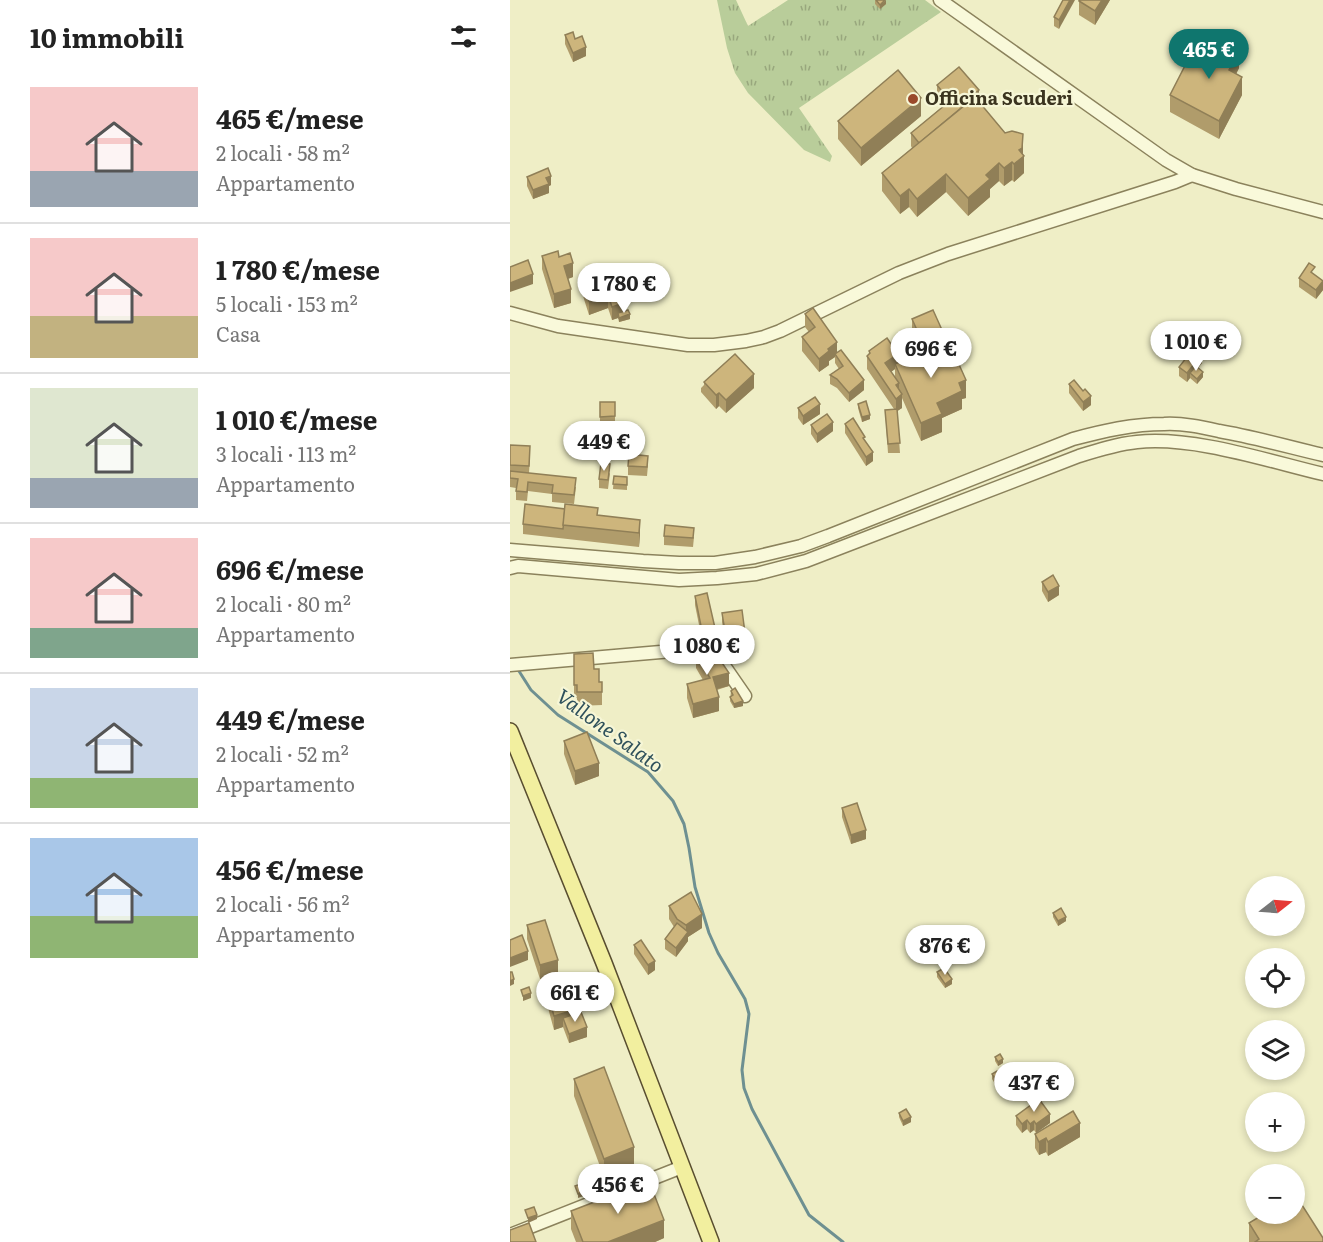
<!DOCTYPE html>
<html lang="it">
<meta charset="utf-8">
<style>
:root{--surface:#fff;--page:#f2f2f2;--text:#222;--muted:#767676;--line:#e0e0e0;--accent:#0f766e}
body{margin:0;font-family:Literata,serif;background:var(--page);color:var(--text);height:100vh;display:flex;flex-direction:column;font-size:22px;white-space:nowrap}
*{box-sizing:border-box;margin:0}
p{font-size:20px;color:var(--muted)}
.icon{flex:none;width:33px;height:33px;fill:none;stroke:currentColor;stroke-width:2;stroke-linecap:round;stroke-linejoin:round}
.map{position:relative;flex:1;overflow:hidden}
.details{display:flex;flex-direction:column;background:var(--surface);width:510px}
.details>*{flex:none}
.needle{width:39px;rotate:73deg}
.tools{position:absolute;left:735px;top:876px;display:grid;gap:12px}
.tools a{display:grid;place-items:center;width:60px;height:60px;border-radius:50%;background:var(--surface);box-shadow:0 3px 9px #0003;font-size:30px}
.price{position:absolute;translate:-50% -51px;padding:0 14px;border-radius:21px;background:#fff;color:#222;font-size:20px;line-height:39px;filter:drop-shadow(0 2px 3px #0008)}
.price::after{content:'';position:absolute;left:50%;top:36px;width:18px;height:14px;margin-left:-9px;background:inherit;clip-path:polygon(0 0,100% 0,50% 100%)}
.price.on{background:var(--accent);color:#fff}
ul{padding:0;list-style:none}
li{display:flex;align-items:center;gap:18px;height:150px;padding:0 30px}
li+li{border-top:2px solid var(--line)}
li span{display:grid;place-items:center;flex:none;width:168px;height:120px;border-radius:0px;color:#555}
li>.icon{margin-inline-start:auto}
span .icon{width:72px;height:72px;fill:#fffc;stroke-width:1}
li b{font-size:26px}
h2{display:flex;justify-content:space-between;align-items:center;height:72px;padding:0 30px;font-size:26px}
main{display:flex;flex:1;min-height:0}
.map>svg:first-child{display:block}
.grass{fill:url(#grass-tufts)}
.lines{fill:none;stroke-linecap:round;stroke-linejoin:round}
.stream{stroke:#6e9091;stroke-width:3}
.minor-casing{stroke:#8b825c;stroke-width:15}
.major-casing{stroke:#594e30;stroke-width:18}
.minor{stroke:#f9f9da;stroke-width:12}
.major{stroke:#f2ef9f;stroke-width:15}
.wall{fill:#b09c6b;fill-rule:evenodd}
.shaded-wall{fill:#907f57}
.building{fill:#cdb57c;stroke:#907f57;stroke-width:1.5}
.poi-dot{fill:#9a4a2b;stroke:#f6f6d6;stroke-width:2}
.labels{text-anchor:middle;stroke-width:4.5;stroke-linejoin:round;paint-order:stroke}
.poi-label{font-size:18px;font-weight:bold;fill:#3b341f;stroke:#f6f6d6;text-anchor:start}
.water-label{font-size:20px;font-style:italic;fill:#2f515b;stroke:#f6f6d6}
</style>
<main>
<section class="details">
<h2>10 immobili<svg class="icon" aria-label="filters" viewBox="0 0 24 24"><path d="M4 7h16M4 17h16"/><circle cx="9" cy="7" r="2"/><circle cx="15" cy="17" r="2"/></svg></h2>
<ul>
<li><span style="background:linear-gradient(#f6c9c9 70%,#9aa5b1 0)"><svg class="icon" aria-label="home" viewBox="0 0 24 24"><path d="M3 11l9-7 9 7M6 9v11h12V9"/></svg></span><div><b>465 €/mese</b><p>2 locali · 58 m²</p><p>Appartamento</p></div></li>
<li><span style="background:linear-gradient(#f6c9c9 65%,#c2b280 0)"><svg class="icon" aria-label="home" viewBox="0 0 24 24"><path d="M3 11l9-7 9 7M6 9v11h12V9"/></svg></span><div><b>1 780 €/mese</b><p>5 locali · 153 m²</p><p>Casa</p></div></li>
<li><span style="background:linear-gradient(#dfe7d0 75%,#9aa5b1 0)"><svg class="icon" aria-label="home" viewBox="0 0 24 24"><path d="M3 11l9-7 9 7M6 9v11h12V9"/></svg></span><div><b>1 010 €/mese</b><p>3 locali · 113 m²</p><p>Appartamento</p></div></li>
<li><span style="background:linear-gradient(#f6c9c9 75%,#7fa58c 0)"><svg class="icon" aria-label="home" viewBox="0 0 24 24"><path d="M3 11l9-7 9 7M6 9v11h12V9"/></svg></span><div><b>696 €/mese</b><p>2 locali · 80 m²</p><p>Appartamento</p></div></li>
<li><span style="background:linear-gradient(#c9d6e8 75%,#8fb573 0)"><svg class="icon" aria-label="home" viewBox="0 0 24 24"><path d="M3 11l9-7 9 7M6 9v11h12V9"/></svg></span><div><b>449 €/mese</b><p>2 locali · 52 m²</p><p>Appartamento</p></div></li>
<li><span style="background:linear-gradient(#a9c7e8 65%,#8fb573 0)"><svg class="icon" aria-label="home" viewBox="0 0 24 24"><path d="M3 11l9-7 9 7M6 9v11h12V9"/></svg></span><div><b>456 €/mese</b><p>2 locali · 56 m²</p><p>Appartamento</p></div></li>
</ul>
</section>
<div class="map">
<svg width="813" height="1242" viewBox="0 0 813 1242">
<defs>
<pattern id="grass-tufts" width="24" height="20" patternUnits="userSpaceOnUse" patternTransform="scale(1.5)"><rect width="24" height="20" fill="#b9cd9a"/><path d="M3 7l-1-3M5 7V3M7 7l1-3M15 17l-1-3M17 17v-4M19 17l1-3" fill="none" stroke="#98a77d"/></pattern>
</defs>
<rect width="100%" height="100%" fill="#efeec6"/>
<path class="grass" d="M207,0H226L238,26L278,0H415L431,12L289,108L322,156L320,162L294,150L238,93L225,73L217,48Z"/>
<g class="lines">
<path class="stream" d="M7,668L21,690L48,715L138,772L163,801L174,824L179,848L185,887L199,933L208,953L235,999L239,1014L232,1070L234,1088L242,1109L299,1215L333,1242"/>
<g class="minor-casing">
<g id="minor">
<path d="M430,0L656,160L682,175L726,189L813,212"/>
<path d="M0,313L48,326L178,345H204L236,341L254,337L270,331L389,273L438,254L665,182L682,175"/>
<path d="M0,550L133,561L169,563H205L245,557L291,546L318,536L563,439C593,431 623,424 654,424C673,423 691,427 709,431C744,437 779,447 813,455"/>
<path d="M0,568L8,566L169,580L207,578L246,574L296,561L569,456C588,450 607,444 627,442C684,436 758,461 813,474"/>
<path d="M0,665L197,648L206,654L235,696"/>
<path d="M0,1235L172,1167"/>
</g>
</g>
<g class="major-casing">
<path id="major" d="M0,731L94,963L201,1242"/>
</g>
<use href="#minor" class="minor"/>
<use href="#major" class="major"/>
</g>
<g class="wall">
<path d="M365,0L376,4L370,9L365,4Z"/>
<path d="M553,0L549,29L544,26V17Z"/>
<path d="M569,0H600L585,25L569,15Z"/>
<path d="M55,35L65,39L76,56L63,62L55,44Z"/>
<path d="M693,58L729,68L726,74L732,95L709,139L660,112V95Z"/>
<path d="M427,85L469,102L513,154L514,173L504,182L502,180L494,186L489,181L480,189V197L458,216L436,192L407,217L399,207L390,214L372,191V173L402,148L401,146V133L433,106L427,99Z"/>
<path d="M411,116L351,166L328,139V121Z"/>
<path d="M17,177L41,185L39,186V193L23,199L17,186Z"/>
<path d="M32,256L49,257L63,277L58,279L61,303L44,308L32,269Z"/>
<path d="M805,275L813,290L806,299L789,287V278Z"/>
<path d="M73,283H99L106,291L120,319L109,322L108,318L102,320L98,308L79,315L73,296Z"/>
<path d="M295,314L327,353L354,390L339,402L327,388L320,384V375L329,369L325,363V357L319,361V365L309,372L292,351V337L299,332L295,327Z"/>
<path d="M402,319L456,398L452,399V409L432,418V432L411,441L392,398V408L387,411L390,453H378L375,410L384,409L357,369V356L359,354V351L388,362L411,352L402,333ZM385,369V377L381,372Z"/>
<path d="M692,363L688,368L693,377L687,384L680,378L677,382L669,376V367Z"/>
<path d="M194,382L244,388L216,413L209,406L206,409L191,392V388L194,385Z"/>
<path d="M559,384L581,405L573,411L559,393Z"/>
<path d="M90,402H105V425L90,426Z"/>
<path d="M348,404L360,419L352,422L348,408Z"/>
<path d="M288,408L310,414L293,425L288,418Z"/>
<path d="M335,424L355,441L363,461L356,466L335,433Z"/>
<path d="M301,425L323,431L307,443L301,434Z"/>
<path d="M0,445L20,456L19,473L66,487L64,504L42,502V494L18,491L17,501L6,500V488L0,487Z"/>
<path d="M138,465L137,476L118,475V466Z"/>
<path d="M100,473L98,489L89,488V479Z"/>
<path d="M104,476L117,477V490L103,489Z"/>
<path d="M88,515L130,533L129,547L13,534V524Z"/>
<path d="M154,536L184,537L183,547L154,545Z"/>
<path d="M532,582L549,595L538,602L532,591Z"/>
<path d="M185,596L205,637L192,640L185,605Z"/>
<path d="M212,613L235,633V642L228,643L227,638L215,640L212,622Z"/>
<path d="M189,648L219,686L207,690L209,711L183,718L177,698V684L193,680L186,668V655L189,653Z"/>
<path d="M64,654L84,669L89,682H92V705L67,706V698H64Z"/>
<path d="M221,691L233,706L224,708L220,701Z"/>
<path d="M54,741L89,776L65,785L54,754Z"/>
<path d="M332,808L356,839L341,844L332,817Z"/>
<path d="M159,906L192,928L178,937V941L166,957L155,949V939L164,927L159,919Z"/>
<path d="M543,913L556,921L548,926L543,917Z"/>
<path d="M17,925L48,973L30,979L17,939Z"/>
<path d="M124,945L145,970L138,975L124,954Z"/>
<path d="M427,972L442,984L435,988L427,977Z"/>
<path d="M34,980L77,1037L59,1043L53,1027L44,1030L34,993Z"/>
<path d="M485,1057L493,1063L488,1066L485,1061Z"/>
<path d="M482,1074L498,1087L490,1092L482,1079Z"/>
<path d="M64,1079L124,1165L94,1177L64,1096Z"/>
<path d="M389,1113L401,1122L393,1126L389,1117Z"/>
<path d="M506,1116L540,1123L526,1133L524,1130L520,1133L517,1129L512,1133L506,1125Z"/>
<path d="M525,1134L570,1137L538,1156L536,1152L529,1155L525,1148Z"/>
<path d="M61,1211L154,1238L145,1242H66L61,1229Z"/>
<path d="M739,1223L813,1242H739Z"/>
</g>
<g class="shaded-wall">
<path d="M376,0V4L370,9V5Z"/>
<path d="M560,0H565L549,29V20Z"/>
<path d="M592,0H600L585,25V11Z"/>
<path d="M76,47V56L63,62V53Z"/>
<path d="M729,50V68L719,88V70Z"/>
<path d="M732,77V95L709,139V121Z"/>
<path d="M469,90V104L461,97Z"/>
<path d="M411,98V116L351,166V148Z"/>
<path d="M513,134V157L514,156V173L504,182V164Z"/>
<path d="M502,162V180L494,186V168Z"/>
<path d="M489,163V181L480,189V197L458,216V198L476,175Z"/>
<path d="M436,174V192L407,217V199Z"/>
<path d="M41,176V185L39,186V193L23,199V190L36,178Z"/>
<path d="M399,189V207L390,214V196Z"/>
<path d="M63,263V277L54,280V266Z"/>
<path d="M23,274V284L0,292V283Z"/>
<path d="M813,281V290L806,299V290Z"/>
<path d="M61,289V303L44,308V294Z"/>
<path d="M98,295V308L79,315V301Z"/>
<path d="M116,302V315L108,313V318L102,320V307Z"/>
<path d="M120,314V319L109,322V318Z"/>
<path d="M327,342V355L325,354V357L319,361V365L309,372V359L318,349Z"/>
<path d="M388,354V368L385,364V369L375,376V363Z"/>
<path d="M692,354V363L682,375L680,373V378L677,382V373Z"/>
<path d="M693,372V377L687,384V379Z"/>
<path d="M244,374V388L216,413V400Z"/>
<path d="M354,380V390L339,402V393Z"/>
<path d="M456,380V398L452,399V409L432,418V432L411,441V423L427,403L449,383Z"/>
<path d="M389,383V396L392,394V408L386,412V385Z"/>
<path d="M209,393V406L206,409V395Z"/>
<path d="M581,396V405L573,411V402Z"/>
<path d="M310,404V414L293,425V416Z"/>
<path d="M360,415V419L352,422V417Z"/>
<path d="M323,422V431L307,443V434Z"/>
<path d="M363,452V461L356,466V457Z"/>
<path d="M130,520V533L129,547V533Z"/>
<path d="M549,586V595L538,602V592Z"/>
<path d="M205,628V637L192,640V631Z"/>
<path d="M219,673V686L203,690V677Z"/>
<path d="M209,697V711L183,718V704Z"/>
<path d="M233,701V706L224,708V704Z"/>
<path d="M89,763V776L65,785V771Z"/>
<path d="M356,830V839L341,844V835Z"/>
<path d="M192,914V928L178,937V941L166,957V948L176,935V925Z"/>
<path d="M556,917V921L548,926V921Z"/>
<path d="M18,951V960L0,967V958Z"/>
<path d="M48,960V973L30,979V965Z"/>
<path d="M145,961V970L138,975V965Z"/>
<path d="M4,979V984L0,986V981Z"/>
<path d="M442,979V984L435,988V984Z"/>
<path d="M21,993V998L13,1001V996Z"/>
<path d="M61,1011V1025L53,1018V1027L44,1030V1016Z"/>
<path d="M77,1027V1037L59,1043V1034Z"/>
<path d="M493,1059V1063L488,1066V1062Z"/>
<path d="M498,1082V1087L490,1092V1087Z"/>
<path d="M540,1114V1123L526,1133V1124Z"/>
<path d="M401,1117V1122L393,1126V1121Z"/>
<path d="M517,1120V1129L512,1133V1124Z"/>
<path d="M524,1121V1130L520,1133V1124Z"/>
<path d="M570,1123V1137L538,1156V1142Z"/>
<path d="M536,1138V1152L529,1155V1142Z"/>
<path d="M124,1147V1165L94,1177V1159Z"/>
<path d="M790,1180V1185L784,1189V1184Z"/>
<path d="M74,1191V1196L68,1198V1194Z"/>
<path d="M27,1215V1219L18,1223V1218Z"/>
<path d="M154,1220V1238L145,1242H98Z"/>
</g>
<g class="building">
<path d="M366,0H375L370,5Z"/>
<path d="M553,0H560L549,20L544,17Z"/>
<path d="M569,0H592L585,11L569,1Z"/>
<path d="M63,32L65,39L72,36L76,47L63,53L55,35Z"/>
<path d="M704,37L729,50L719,70L732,77L709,121L660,95L682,52L693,58Z"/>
<path d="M449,67L469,90L461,97L463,98L409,143L401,133L440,101L427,85Z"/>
<path d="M388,70L411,98L351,148L328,121Z"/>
<path d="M465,97L495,133L502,131L513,134L512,148L509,150L514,156L504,164L502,162L494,168L489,163L476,175L480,179L458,198L436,174L407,199L399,189L390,196L372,173Z"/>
<path d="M38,168L41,176L36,178L39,184L23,190L17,177Z"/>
<path d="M48,251L49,257L60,253L63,263L54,266L61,289L44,294L32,256Z"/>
<path d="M18,260L23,274L0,283V267Z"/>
<path d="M799,263L805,267L801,272L813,281L806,290L789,278Z"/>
<path d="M96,275L99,283L103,281L106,291L111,289L116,302L102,307L98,295L79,301L73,283Z"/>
<path d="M303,308L327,342L318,349L319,351L309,359L292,337L305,327L295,314Z"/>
<path d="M118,310L120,314L109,318L108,313Z"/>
<path d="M423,310L437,341L416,350L402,319Z"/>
<path d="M377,338L388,354L375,363L389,383L386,385L392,394L386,399L357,356L360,353L359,351Z"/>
<path d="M438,340L456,380L449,383L452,391L427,403L432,414L411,423L385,364Z"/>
<path d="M684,348L692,354L677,373L669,367Z"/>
<path d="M331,350L354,380L339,393L327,379L320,375L333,366L325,354Z"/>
<path d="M225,354L244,374L216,400L209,393L206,395L194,382Z"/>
<path d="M686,366L693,372L687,379L680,373Z"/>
<path d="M564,380L573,391L575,389L581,396L573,402L559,384Z"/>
<path d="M305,397L310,404L293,416L288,408Z"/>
<path d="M356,401L360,415L352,417L348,404Z"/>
<path d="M90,402H105V416L90,417Z"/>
<path d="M387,409L390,443L378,444L375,410Z"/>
<path d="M317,414L323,422L307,434L301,425Z"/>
<path d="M343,418L355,437L353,438L363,452L356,457L335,424Z"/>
<path d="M0,445L20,446L19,466L0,465Z"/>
<path d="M119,454L138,456L137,467L118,466Z"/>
<path d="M91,463L100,464L98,480L89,479Z"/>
<path d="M0,471L66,478L64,495L42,493L43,485L18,482L17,492L6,491L8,479L0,478Z"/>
<path d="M104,476L117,477V485L103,484Z"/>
<path d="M15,504L55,509L53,529L13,524Z"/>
<path d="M55,504L88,508L87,515L130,520L129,533L53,525Z"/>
<path d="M155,525L184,528L183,538L154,536Z"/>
<path d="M543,575L549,586L538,592L532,582Z"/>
<path d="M197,593L205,628L192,631L185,596Z"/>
<path d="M232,610L235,633L228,634L227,629L215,631L212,613Z"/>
<path d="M198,642L219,673L203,677L209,697L183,704L177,684L200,678L186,655L191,651L189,648Z"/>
<path d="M83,653L84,669H89V682H92V692H67V685H64V654Z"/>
<path d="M225,688L233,701L224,704L220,697L223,695L221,691Z"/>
<path d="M77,732L89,763L65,771L54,741Z"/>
<path d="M347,803L356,830L341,835L332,808Z"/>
<path d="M181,892L192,914L176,925L167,919L159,906Z"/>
<path d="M551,908L556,917L548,921L543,913Z"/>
<path d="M35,920L48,960L30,965L17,925Z"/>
<path d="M167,923L178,932L166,948L155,939Z"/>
<path d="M12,935L18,951L0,958V940Z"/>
<path d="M131,940L145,961L138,965L124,945Z"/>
<path d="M434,968L442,979L435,984L427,972Z"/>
<path d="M0,972H2L4,979L0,981Z"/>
<path d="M51,975L61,1011L44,1016L34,980Z"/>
<path d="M19,987L21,993L13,996L11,990Z"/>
<path d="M71,1012L77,1027L59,1034L53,1018Z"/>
<path d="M490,1054L493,1059L488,1062L485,1057Z"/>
<path d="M94,1067L124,1147L94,1159L64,1079Z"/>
<path d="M487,1071L490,1076L493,1075L498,1082L490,1087L482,1074Z"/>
<path d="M529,1099L540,1114L526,1124L524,1121L520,1124L517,1120L512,1124L506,1116Z"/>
<path d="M396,1109L401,1117L393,1121L389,1113Z"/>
<path d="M563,1111L570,1123L538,1142L536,1138L529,1142L525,1134Z"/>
<path d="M785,1173L790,1180L784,1184V1174H782Z"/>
<path d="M139,1181L154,1220L98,1242H73L61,1211Z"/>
<path d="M71,1184L74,1191L68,1194L65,1186Z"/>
<path d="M784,1194H785L813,1238V1242H745L749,1239L739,1223L754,1214H784Z"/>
<path d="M24,1207L27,1215L18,1218L15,1210Z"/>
<path d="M19,1223L26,1242H0V1230Z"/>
</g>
<circle class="poi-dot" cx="403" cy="99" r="6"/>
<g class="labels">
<g class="poi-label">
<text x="415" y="105">Officina Scuderi</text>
</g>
<g class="water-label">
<text transform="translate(100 731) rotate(36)" y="7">Vallone Salato</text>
</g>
</g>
</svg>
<div class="tools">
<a><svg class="needle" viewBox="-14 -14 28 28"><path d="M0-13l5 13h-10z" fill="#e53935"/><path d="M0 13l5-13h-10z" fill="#767676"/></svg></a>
<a><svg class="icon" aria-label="locate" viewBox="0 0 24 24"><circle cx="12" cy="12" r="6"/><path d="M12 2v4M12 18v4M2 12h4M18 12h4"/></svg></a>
<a><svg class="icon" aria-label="layers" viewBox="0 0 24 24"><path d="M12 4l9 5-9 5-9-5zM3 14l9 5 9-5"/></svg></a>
<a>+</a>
<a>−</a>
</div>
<b class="price on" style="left:699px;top:80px">465 €</b>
<b class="price" style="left:114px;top:314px">1 780 €</b>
<b class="price" style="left:686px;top:372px">1 010 €</b>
<b class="price" style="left:421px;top:379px">696 €</b>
<b class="price" style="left:94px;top:472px">449 €</b>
<b class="price" style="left:197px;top:676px">1 080 €</b>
<b class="price" style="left:435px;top:976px">876 €</b>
<b class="price" style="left:65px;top:1023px">661 €</b>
<b class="price" style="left:524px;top:1113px">437 €</b>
<b class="price" style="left:108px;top:1215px">456 €</b>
</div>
</main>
